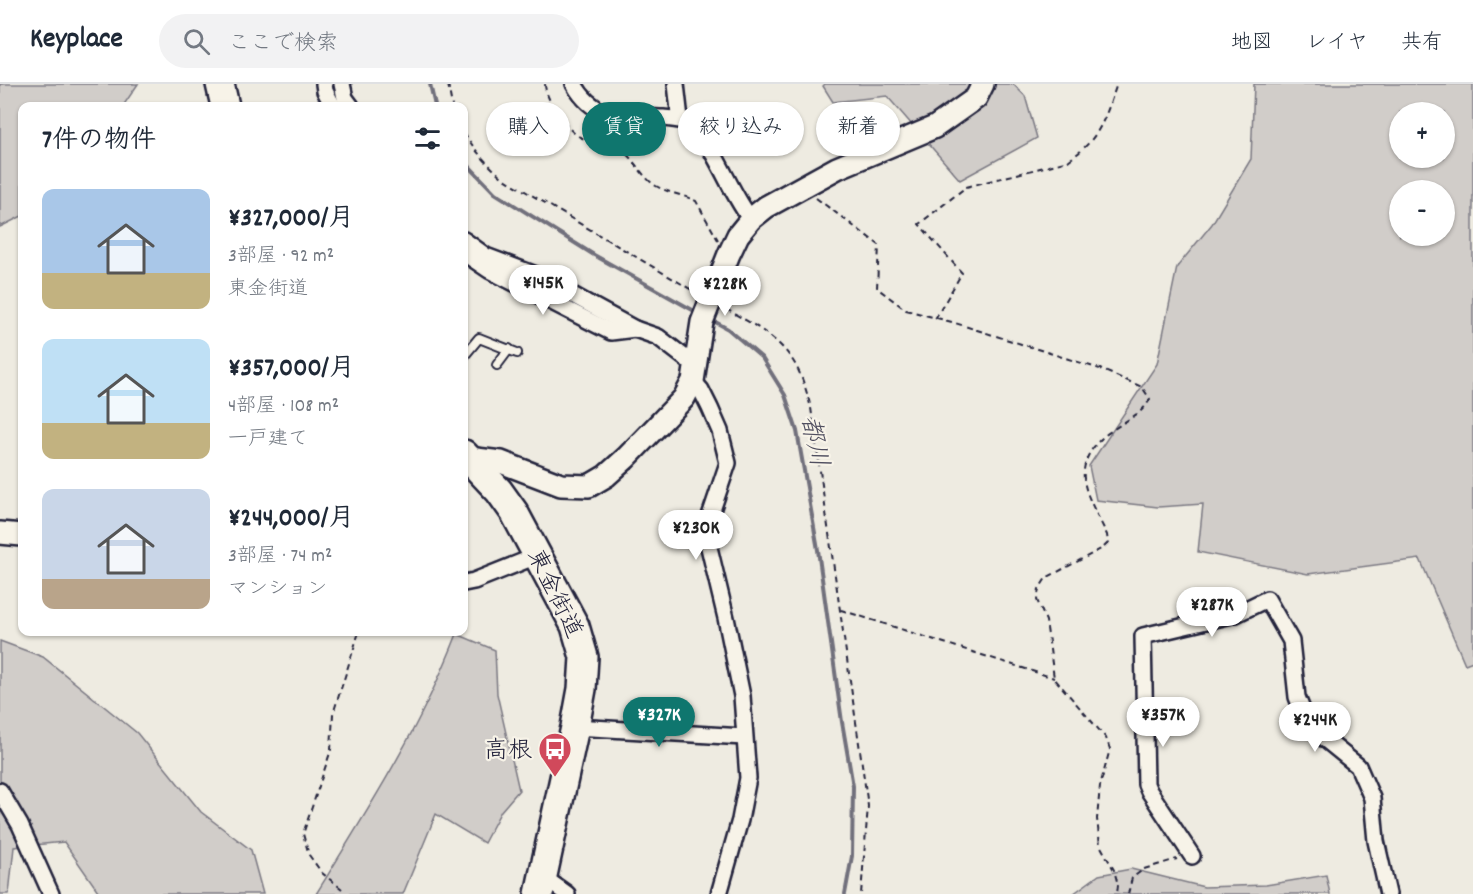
<!DOCTYPE html>
<html lang="ja">
<meta charset="utf-8">
<style>
:root{--surface:#fff;--page:#f2f2f3;--text:#1f2937;--muted:#747a83;--line:#e0e1e3;--accent:#0f766e}
body{margin:0;font-family:Dekko,"Klee One",sans-serif;background:var(--page);color:var(--text);height:100vh;display:flex;flex-direction:column;font-size:22px;white-space:nowrap}
*{box-sizing:border-box;margin:0}
p{font-size:20px;color:var(--muted)}
.icon{flex:none;width:33px;height:33px;fill:none;stroke:currentColor;stroke-width:2;stroke-linecap:round;stroke-linejoin:round}
.map{position:relative;flex:1;overflow:hidden}
.details{position:absolute;left:18px;top:18px;width:450px;height:534px;display:flex;flex-direction:column;background:var(--surface);border-radius:12px;box-shadow:0 2px 4px #0004}
.details>*{flex:none}
.hud{position:absolute;left:486px;top:18px;width:570px;height:54px;display:flex;gap:12px}
.fabs{position:absolute;left:1389px;top:18px;display:grid;gap:12px}
.fabs a{display:grid;place-items:center;width:66px;height:66px;border-radius:50%;background:var(--surface);box-shadow:0 2px 4px #0004;font-size:30px}
.price{position:absolute;translate:-50% -51px;padding:0 14px;border-radius:21px;background:#fff;color:#222;font-size:20px;line-height:39px;filter:drop-shadow(0 2px 3px #0008)}
.price::after{content:'';position:absolute;left:50%;top:36px;width:18px;height:14px;margin-left:-9px;background:inherit;clip-path:polygon(0 0,100% 0,50% 100%)}
.price.on{background:var(--accent);color:#fff}
ul{padding:0;list-style:none}
li{display:flex;align-items:center;gap:18px;height:150px;padding:0 24px}
li span{display:grid;place-items:center;flex:none;width:168px;height:120px;border-radius:12px;color:#555}
li>.icon{margin-inline-start:auto}
span .icon{width:72px;height:72px;fill:#fffc;stroke-width:1}
li b{font-size:26px}
h2{display:flex;justify-content:space-between;align-items:center;height:72px;padding:0 24px;font-size:26px}
.chip{padding:0 21px;border-radius:27px;background:var(--surface);box-shadow:0 2px 4px #0004;font-size:21px;line-height:54px}
.chip.on{background:var(--accent);color:#fff}
header{display:flex;align-items:center;gap:36px;box-sizing:border-box;height:84px;padding:0 30px;background:var(--surface);border-bottom:2px solid var(--line)}
header strong{font-size:28px}
nav{display:flex;gap:33px;margin-inline-start:auto;font-size:21px}
.search{width:420px;height:54px;background:var(--page);display:flex;align-items:center;gap:15px;box-sizing:border-box;padding:0 21px;border-radius:33px;color:var(--muted);font-size:22px}
.map>svg:first-child{display:block}
.green{fill:#d1cdc9;stroke:#7a7882;stroke-width:1.5;fill-rule:evenodd}
.lines{fill:none;stroke-linecap:round;stroke-linejoin:round}
.stream{stroke:#716f7b;stroke-width:4}
.lane-casing{stroke:#22223b;stroke-width:12}
.street-casing{stroke:#22223b;stroke-width:20}
.secondary-casing{stroke:#22223b;stroke-width:26}
.highway-casing{stroke:#22223b;stroke-width:32}
.path{stroke:#22223b;stroke-width:2;stroke-dasharray:6 4.5;stroke-linecap:butt}
.lane{stroke:#f7f3e8;stroke-width:8}
.street{stroke:#f7f3e8;stroke-width:15}
.secondary{stroke:#f7f3e8;stroke-width:21}
.highway{stroke:#f7f3e8;stroke-width:27}
.labels{text-anchor:middle;stroke-width:4.5;stroke-linejoin:round;paint-order:stroke}
.street-label{font-size:24px;fill:#22223b;stroke:#f7f3e8}
.poi-label{font-size:24px;fill:#22223b;stroke:#f7f3e8;text-anchor:end}
.water-label{font-size:26px;font-style:italic;fill:#504f60;stroke:#f7f3e8}
</style>
<header>
<strong>Keyplace</strong>
<div class="search"><svg class="icon" aria-label="search" viewBox="0 0 24 24"><circle cx="10" cy="10" r="6"/><path d="M15 15l6 6"/></svg>ここで検索</div>
<nav><a>地図</a><a>レイヤ</a><a>共有</a></nav>
</header>
<div class="map">
<svg width="1473" height="810" viewBox="0 0 1473 810">
<rect width="100%" height="100%" fill="#eeebe1"/>
<filter id="ink" filterUnits="userSpaceOnUse"><feTurbulence type="fractalNoise" baseFrequency=".0167" numOctaves="2"/><feDisplacementMap in="SourceGraphic" scale="12" xChannelSelector="R" yChannelSelector="G"/><feConvolveMatrix kernelMatrix="1 2 1 2 8 2 1 2 1" color-interpolation-filters="sRGB"/></filter>
<g filter="url(#ink)">
<g class="green">
<path d="M0,0H138L123,22H22V132L0,143Z"/>
<path d="M825,0H1013L1025,12L1037,54L960,96L887,12L833,18L823,2Z"/>
<path d="M1254,0H1473V577L1465,580L1420,475L1308,490L1198,468L1203,420L1158,423L1096,416L1089,382L1157,280L1177,183L1212,140L1251,75ZM1400,28H1444V74H1400ZM1400,106H1444V152H1400Z"/>
<path d="M457,550L495,566L497,610L519,706L501,727L484,759L436,730L403,810H316C368,726 421,643 457,550Z"/>
<path d="M0,557L43,573L137,649L201,728L251,766L263,810H100L64,758L14,763L9,810H0Z"/>
<path d="M1131,785L1204,803L1266,801L1326,791L1330,810H1073L1099,791Z"/>
</g>
<g class="lines">
<g class="stream">
<path d="M430,0L435,22"/>
<path d="M464,77L495,109L594,171L698,229"/>
<path d="M710,235L728,245L762,274L785,311L797,347L818,466L842,638L853,702L852,772L845,810"/>
</g>
<g class="lane-casing">
<g id="lane">
<path d="M464,272L479,254L517,269"/>
<path d="M497,281L509,265"/>
</g>
</g>
<g class="street-casing">
<g id="street">
<path d="M324,0L325,7L333,22"/>
<path d="M342,0L345,14L351,22"/>
<path d="M574,0C595,38 625,32 663,34C672,35 681,35 689,39C711,52 731,112 751,135"/>
<path d="M676,0L680,35"/>
<path d="M464,156L486,172L536,191L635,245L658,253L697,283"/>
<path d="M464,169L489,186L611,248L635,245"/>
<path d="M693,297L701,306L710,324L720,347L728,379L707,441V455L726,534L742,612L748,694L740,736L719,810"/>
<path d="M464,499L474,497L539,471"/>
<path d="M575,643L744,653"/>
<path d="M0,707L20,741L51,810"/>
<path d="M1192,772L1149,707L1146,700L1143,552L1236,530L1267,515L1291,557L1297,613L1305,633L1321,652L1358,682L1372,714L1376,757L1388,810"/>
<path d="M543,793L567,810"/>
</g>
</g>
<g class="secondary-casing">
<g id="secondary">
<path d="M468,374L501,378L561,401L589,402L606,392L626,374L684,314L693,297L702,238L729,170L738,151L751,135L766,123L837,84L935,43L976,14L983,0"/>
<path d="M0,449L22,451"/>
</g>
</g>
<g class="highway-casing">
<g id="highway">
<path d="M220,0L225,22"/>
<path d="M464,370L499,407L514,428L575,542L584,573L582,605L575,643L539,810"/>
</g>
</g>
<g class="path">
<path d="M448,0L452,22"/>
<path d="M545,0C545,15 566,46 580,53C594,60 610,58 624,68C636,78 643,94 656,102C668,109 684,111 696,117L718,156"/>
<path d="M464,48C474,66 487,80 503,94L697,209"/>
<path d="M816,114L879,161L877,204L906,226L952,238L1100,285L1142,303L1150,315C1144,327 1134,332 1123,339C1116,344 1107,349 1101,355C1067,388 1091,416 1107,451L1108,459L1103,464L1046,494L1039,505L1037,516L1046,537L1054,594L1106,654L1110,665L1100,702L1097,735L1100,761L1114,786L1118,801L1117,810"/>
<path d="M726,225C751,239 780,254 795,280C803,294 807,309 811,324L868,722L861,810"/>
<path d="M935,235L962,189L919,140L966,103L1068,77C1101,53 1104,36 1117,0"/>
<path d="M841,526L1054,594"/>
<path d="M342,805L322,789L309,771L303,750L331,666L333,630L359,548"/>
<path d="M1128,810L1132,794L1144,785L1177,775"/>
</g>
<use href="#lane" class="lane"/>
<use href="#street" class="street"/>
<use href="#secondary" class="secondary"/>
<use href="#highway" class="highway"/>
</g>
</g>
<defs>
<g id="bus-pin" transform="scale(1.725)"><path d="M0 17L-7.5 6A9.5 9.5 0 1 1 7.5 6Z" fill="#d1495b" stroke="#f7f3e8"/><path d="M-5-6H5V4H4V6H2V4H-2V6H-4V4H-5ZM-3.5-4V0h7V-4ZM-3.5 1.2v1.5H-2V1.2ZM2 1.2v1.5H3.5V1.2Z" fill="#fff"/></g>
</defs>
<g fill-rule="evenodd">
<use href="#bus-pin" x="555" y="665"/>
</g>
<g class="labels">
<g class="street-label">
<text transform="translate(556 509) rotate(64)" y="8">東金街道</text>
</g>
<g class="poi-label">
<text x="532" y="673">高根</text>
</g>
<g class="water-label">
<text transform="translate(816 357) rotate(78)" y="9">都川</text>
</g>
</g>
</svg>
<div class="fabs">
<a>+</a>
<a>−</a>
</div>
<b class="price" style="left:543px;top:232px">¥145K</b>
<b class="price" style="left:725px;top:233px">¥228K</b>
<b class="price" style="left:696px;top:477px">¥230K</b>
<b class="price" style="left:1212px;top:554px">¥287K</b>
<b class="price on" style="left:659px;top:664px">¥327K</b>
<b class="price" style="left:1163px;top:664px">¥357K</b>
<b class="price" style="left:1315px;top:669px">¥244K</b>
<div class="hud">
<a class="chip">購入</a>
<a class="chip on">賃貸</a>
<a class="chip">絞り込み</a>
<a class="chip">新着</a>
</div>
<section class="details">
<h2>7件の物件<svg class="icon" aria-label="filters" viewBox="0 0 24 24"><path d="M4 7h16M4 17h16"/><circle cx="9" cy="7" r="2"/><circle cx="15" cy="17" r="2"/></svg></h2>
<ul>
<li><span style="background:linear-gradient(#a9c7e8 70%,#c2b280 0)"><svg class="icon" aria-label="home" viewBox="0 0 24 24"><path d="M3 11l9-7 9 7M6 9v11h12V9"/></svg></span><div><b>¥327,000/月</b><p>3部屋 · 92 m²</p><p>東金街道</p></div></li>
<li><span style="background:linear-gradient(#bfe0f5 70%,#c2b280 0)"><svg class="icon" aria-label="home" viewBox="0 0 24 24"><path d="M3 11l9-7 9 7M6 9v11h12V9"/></svg></span><div><b>¥357,000/月</b><p>4部屋 · 108 m²</p><p>一戸建て</p></div></li>
<li><span style="background:linear-gradient(#c9d6e8 75%,#b9a48a 0)"><svg class="icon" aria-label="home" viewBox="0 0 24 24"><path d="M3 11l9-7 9 7M6 9v11h12V9"/></svg></span><div><b>¥244,000/月</b><p>3部屋 · 74 m²</p><p>マンション</p></div></li>
</ul>
</section>
</div>
